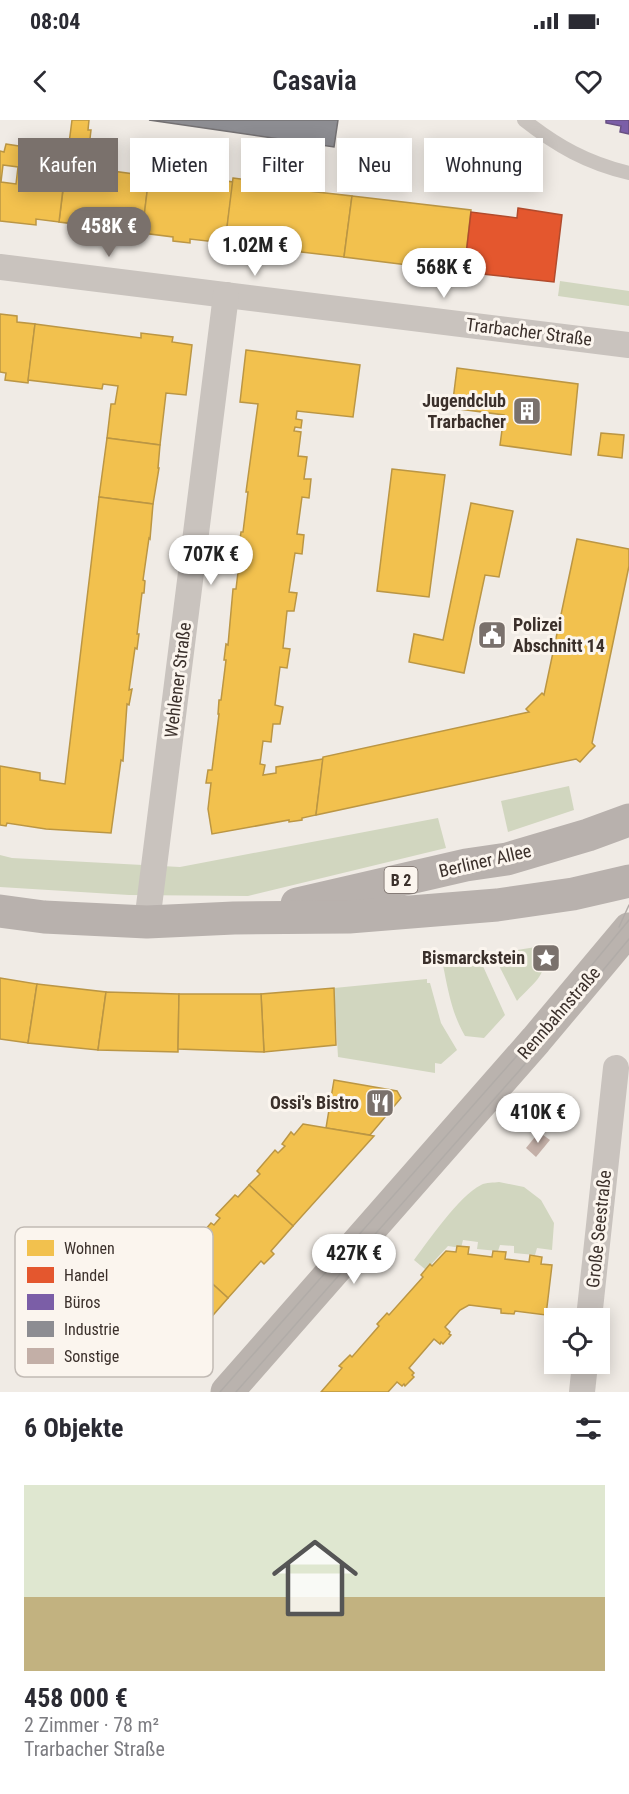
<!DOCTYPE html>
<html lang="de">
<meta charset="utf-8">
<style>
:root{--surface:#fff;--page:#f2f2f3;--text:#2b2b33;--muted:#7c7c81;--accent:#7a716c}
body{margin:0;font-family:"Roboto Condensed",sans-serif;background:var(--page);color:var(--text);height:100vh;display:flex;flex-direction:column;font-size:22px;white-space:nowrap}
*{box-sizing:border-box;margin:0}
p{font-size:20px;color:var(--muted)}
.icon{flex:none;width:33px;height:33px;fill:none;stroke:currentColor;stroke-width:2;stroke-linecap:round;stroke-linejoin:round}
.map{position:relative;height:1272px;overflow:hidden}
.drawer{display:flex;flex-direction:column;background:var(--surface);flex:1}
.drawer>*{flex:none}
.guide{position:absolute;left:18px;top:18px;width:594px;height:54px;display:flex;gap:12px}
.buttons{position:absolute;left:544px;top:1188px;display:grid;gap:12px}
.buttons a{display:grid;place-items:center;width:66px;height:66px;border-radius:0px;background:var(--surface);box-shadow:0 3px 15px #0003;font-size:30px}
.price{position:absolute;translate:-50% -51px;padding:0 14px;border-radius:21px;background:#fff;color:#222;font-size:20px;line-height:39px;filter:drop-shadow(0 2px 3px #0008)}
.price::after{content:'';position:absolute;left:50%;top:36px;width:18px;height:14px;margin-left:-9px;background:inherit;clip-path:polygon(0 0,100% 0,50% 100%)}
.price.selected{background:var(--accent);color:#fff}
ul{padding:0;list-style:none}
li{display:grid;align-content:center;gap:12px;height:318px;padding:0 24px}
li span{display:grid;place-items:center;height:186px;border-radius:0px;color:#555}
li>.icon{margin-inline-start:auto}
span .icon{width:108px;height:108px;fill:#fffc;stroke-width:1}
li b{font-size:26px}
h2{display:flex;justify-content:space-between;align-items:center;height:72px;padding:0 24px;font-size:26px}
.pill{padding:0 21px;border-radius:0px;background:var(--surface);box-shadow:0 3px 15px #0003;font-size:21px;line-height:54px}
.pill.selected{background:var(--accent);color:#fff}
.status{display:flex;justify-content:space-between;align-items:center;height:42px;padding:0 30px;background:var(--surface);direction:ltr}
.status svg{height:16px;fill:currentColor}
header{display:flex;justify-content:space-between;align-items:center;height:78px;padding:0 24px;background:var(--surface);font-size:27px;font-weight:600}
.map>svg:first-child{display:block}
.green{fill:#d1d6bf}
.homes{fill:#f2c14e;stroke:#bb9644;stroke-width:1.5;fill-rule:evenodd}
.shops{fill:#e4572e;stroke:#b14b2d;stroke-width:1.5}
.offices{fill:#7b5ea7;stroke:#685082;stroke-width:1.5}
.industry{fill:#8d8d92;stroke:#747173;stroke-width:1.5}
.building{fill:#c3afa7}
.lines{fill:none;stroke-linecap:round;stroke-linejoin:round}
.service{stroke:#c9c3be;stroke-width:14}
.minor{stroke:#c9c3be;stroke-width:26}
.secondary{stroke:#bab3ae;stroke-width:33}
.primary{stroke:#b8b1ad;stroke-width:33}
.tram{stroke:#b1aca8;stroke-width:1.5}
.labels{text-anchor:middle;stroke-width:6;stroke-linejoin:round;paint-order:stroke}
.shield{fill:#fbf5ee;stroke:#756b66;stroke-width:1.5}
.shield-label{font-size:16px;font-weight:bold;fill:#3b302b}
.street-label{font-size:18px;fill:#3b302b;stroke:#fbf5ee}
.poi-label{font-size:18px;font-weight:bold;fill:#3b302b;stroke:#fbf5ee;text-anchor:end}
.key{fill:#fbf5ee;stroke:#c1bab4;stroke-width:1.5}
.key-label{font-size:16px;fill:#3b302b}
</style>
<div class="status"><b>08:04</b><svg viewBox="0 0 49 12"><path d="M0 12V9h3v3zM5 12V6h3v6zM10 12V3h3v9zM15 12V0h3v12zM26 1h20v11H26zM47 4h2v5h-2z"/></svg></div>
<header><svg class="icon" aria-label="back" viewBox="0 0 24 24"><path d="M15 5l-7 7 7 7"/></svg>Casavia<svg class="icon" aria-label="heart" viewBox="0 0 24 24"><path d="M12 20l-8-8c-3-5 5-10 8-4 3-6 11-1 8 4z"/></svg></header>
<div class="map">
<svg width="629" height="1272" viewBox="0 0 629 1272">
<rect width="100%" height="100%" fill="#f0ebe5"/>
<g class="green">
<path d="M560,161L629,171V186L558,176Z"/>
<path d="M569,666L574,690L508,712L501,681Z"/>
<path d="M438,698L446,728L248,776L129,775L0,767V735L12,738L180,747Z"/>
<path d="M542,826C551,854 534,862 517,881L493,834Z"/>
<path d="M482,844L505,895L484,918L465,916C452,894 448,870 443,845Z"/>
<path d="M427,859V863H430L441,903L457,930L441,944L435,943V953L338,937L334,868Z"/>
<path d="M499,1062L524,1067L541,1080L554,1103L552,1130L537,1128L535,1135L514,1133V1126L500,1125L498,1131L477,1129L478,1122L463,1120L461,1128L448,1126L426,1150L414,1140C430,1119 458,1077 481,1065C486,1062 494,1063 499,1062Z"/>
</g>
<g class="homes">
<path d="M72,0H89L88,10H91L87,44H90V48L149,56L142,113L104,108V112L89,110L90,106L59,102Z"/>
<path d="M6,24L38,29L37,36L51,38V41L66,43L59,102L36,99V105L0,101V31L4,32ZM3,45L18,47L16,64L1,62Z"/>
<path d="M149,56L213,64V59L233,62L225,123L190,119V123L173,121V117L142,113Z"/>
<path d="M233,58L264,62V66L352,76L344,137L225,123Z"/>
<path d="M352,76L471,90L464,152L344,137Z"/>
<path d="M0,194L17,196V202L35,204L28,263L5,260L6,253L0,252Z"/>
<path d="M35,204L141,218V213L173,217L172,222L192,225L186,275L166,273L160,325L107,318L111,284H115L118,266L103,264L102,269L28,260Z"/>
<path d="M246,230L360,245L353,297L297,291L296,299L302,300L301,308L295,307L294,311L301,312L298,336L307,337L304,359H311L309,378L302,377L297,414L304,415L302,434L295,433L289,472L297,473L294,491H287L283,528L290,529L287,548L280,547L275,585L283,587L280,604H273L271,622L263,621L260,644L265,645L263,655L276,653V647L323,639L316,695L302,698V700L289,702V700L212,714L208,689L211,663H206L208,650H212L219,594H218L219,580H221L226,540H224L226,524L228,525L233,469H236L241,427H239L241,412H243L248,372H246L258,284L240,282Z"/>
<path d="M457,248L578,264L571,335L500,325L504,295L452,288Z"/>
<path d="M601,313L624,315L622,338L598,335Z"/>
<path d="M107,318L160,325L158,348H159L153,384L99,377Z"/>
<path d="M392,349L445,355L429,477L377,471Z"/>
<path d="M99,377L153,384L150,419L149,418L143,460L145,461L144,473H142L137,514H139L137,529L135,528L129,570L132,569L129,585L127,584L123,641L121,640L111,713L46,709L7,703L6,706L0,705V646L40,653V660L65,664Z"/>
<path d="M471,383L513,391L499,457L485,455L464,553L409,542L414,514L443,520Z"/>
<path d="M577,419L629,429V446L592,623L595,626L589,632L580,642L576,639L316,695L323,637L529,592L526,589L542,573L544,575Z"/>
<path d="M0,858L37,864L28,923L0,919Z"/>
<path d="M37,864L106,872L98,930L28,923Z"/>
<path d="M334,868L336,925L264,932L261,874Z"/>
<path d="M106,872L179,874L178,932L98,930Z"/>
<path d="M179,874H261L264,932L178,929Z"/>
<path d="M334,960L397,971L401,978L370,1015L326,1008Z"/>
<path d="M303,1004L374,1016L293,1106L249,1065L260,1054L257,1051L275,1030L278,1033L285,1026L282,1024L291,1012L294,1015Z"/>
<path d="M249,1065L293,1106L271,1131L274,1134L264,1144L261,1141L228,1178L184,1138L195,1126L193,1124L211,1103L214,1105L220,1098L216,1095L235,1075L238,1077Z"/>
<path d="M457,1126L469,1127L468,1134L492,1137L493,1131L506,1132L505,1139L529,1142L530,1135L542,1137L541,1144L552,1145L546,1195L515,1191L514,1194L501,1193V1189L469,1185L460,1190L445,1207L450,1212L449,1214L451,1215L443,1224L441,1222L440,1224L434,1219L409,1248L414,1253L412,1255L414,1257L405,1266L404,1264L402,1266L397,1262L388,1272H321L342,1248L339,1246L350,1235L352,1237L379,1206L377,1204L387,1193L389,1195L423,1157L421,1155L430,1144L432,1146L446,1131L456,1132Z"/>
<path d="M55,1133L71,1136L72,1133L100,1137L99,1141L108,1142V1139L137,1144V1148L163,1152L165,1156L178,1150L176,1147L184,1138L228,1178L194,1217L46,1192Z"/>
</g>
<path class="shops" d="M518,88L562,95L554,162L464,152L471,92L517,98Z"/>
<path class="offices" d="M606,0H629V14L620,12L621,6L606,3Z"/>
<path class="industry" d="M149,0H338L334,27Z"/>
<path class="building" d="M539,1012L550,1020L536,1037L526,1028Z"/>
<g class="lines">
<path class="service" d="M524,0C557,26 587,43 629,53"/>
<g class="minor">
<path d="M0,147L629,225"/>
<path d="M147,802L226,175"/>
<path d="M589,1198L616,948"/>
<path d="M582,1272L585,1244"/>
</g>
<path class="secondary" d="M227,1272L536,920L629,809"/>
<g class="primary">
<path d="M297,784L466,745L507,739L588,715L629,700"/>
<path d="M0,791L44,797L147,802L234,798L349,797L497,785L573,774L629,761"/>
</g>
<g class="tram">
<path d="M619,807L629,785"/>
<path d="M220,1272L515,938L629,800"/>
<path d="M236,1272L519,951L629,819"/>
</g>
</g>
<defs>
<g id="building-square" transform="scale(1.5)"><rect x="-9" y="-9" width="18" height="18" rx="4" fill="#7a716c" stroke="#fbf5ee"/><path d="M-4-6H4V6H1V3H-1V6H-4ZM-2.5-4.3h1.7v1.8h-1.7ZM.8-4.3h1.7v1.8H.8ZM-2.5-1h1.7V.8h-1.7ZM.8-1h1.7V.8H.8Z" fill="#fff"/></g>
<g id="civic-square" transform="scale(1.5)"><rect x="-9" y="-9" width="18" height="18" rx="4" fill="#7a716c" stroke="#fbf5ee"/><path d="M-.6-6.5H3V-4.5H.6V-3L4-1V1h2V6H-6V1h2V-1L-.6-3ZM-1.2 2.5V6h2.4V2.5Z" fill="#fff"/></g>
<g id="sight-square" transform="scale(1.5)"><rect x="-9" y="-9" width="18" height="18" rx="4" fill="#7a716c" stroke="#fbf5ee"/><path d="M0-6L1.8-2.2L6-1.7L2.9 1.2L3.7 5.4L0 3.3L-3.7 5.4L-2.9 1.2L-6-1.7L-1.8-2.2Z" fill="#fff"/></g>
<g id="restaurant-square" transform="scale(1.5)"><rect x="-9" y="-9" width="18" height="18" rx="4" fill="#7a716c" stroke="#fbf5ee"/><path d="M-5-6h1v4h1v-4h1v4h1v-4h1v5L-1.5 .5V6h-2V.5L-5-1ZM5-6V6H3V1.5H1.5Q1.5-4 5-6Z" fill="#fff"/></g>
</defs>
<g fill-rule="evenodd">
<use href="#building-square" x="527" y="291"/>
<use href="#civic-square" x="492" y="515"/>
<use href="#sight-square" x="546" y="838"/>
<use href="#restaurant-square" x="380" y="983"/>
</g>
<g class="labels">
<rect class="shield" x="384.5" y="747" width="33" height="26" rx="4.5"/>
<g class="shield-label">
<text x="401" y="766">B 2</text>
</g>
<g class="street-label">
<text transform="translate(529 212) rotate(7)" y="6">Trarbacher Straße</text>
<text transform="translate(178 560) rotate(-83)" y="6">Wehlener Straße</text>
<text transform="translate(485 741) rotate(-13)" y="6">Berliner Allee</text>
<text transform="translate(559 893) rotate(-49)" y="6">Rennbahnstraße</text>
<text transform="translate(599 1109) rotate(-84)" y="6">Große Seestraße</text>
</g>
<g class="poi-label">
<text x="506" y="287">Jugendclub<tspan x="506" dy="21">Trarbacher</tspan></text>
<text x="513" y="511" text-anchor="start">Polizei<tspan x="513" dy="21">Abschnitt 14</tspan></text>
<text x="525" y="844">Bismarckstein</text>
<text x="359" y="989">Ossi's Bistro</text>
</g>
</g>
<rect x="15" y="1107" width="198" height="150" rx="9" class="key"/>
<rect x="27" y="1120" width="27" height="16" fill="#f2c14e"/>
<rect x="27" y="1147" width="27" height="16" fill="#e4572e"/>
<rect x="27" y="1174" width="27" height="16" fill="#7b5ea7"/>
<rect x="27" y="1201" width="27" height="16" fill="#8d8d92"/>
<rect x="27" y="1228" width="27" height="16" fill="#c3afa7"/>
<g class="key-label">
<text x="64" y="1134">Wohnen</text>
<text x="64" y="1161">Handel</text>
<text x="64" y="1188">Büros</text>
<text x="64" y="1215">Industrie</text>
<text x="64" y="1242">Sonstige</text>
</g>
</svg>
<div class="buttons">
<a><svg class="icon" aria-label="locate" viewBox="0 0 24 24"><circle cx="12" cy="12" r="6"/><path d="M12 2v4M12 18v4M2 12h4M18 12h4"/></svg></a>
</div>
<b class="price selected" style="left:109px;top:138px">458K €</b>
<b class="price" style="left:255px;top:157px">1.02M €</b>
<b class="price" style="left:444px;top:179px">568K €</b>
<b class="price" style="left:211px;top:466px">707K €</b>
<b class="price" style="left:538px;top:1024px">410K €</b>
<b class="price" style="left:354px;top:1165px">427K €</b>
<div class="guide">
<a class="pill selected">Kaufen</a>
<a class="pill">Mieten</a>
<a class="pill">Filter</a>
<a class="pill">Neu</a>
<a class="pill">Wohnung</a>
</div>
</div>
<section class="drawer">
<h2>6 Objekte<svg class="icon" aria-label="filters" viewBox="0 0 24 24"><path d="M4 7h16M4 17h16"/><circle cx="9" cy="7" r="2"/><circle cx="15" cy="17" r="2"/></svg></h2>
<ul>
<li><span style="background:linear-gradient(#dfe7d0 60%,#c2b280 0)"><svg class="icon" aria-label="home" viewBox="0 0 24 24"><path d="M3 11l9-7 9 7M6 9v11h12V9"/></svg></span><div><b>458 000 €</b><p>2 Zimmer · 78 m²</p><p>Trarbacher Straße</p></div></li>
</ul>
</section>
